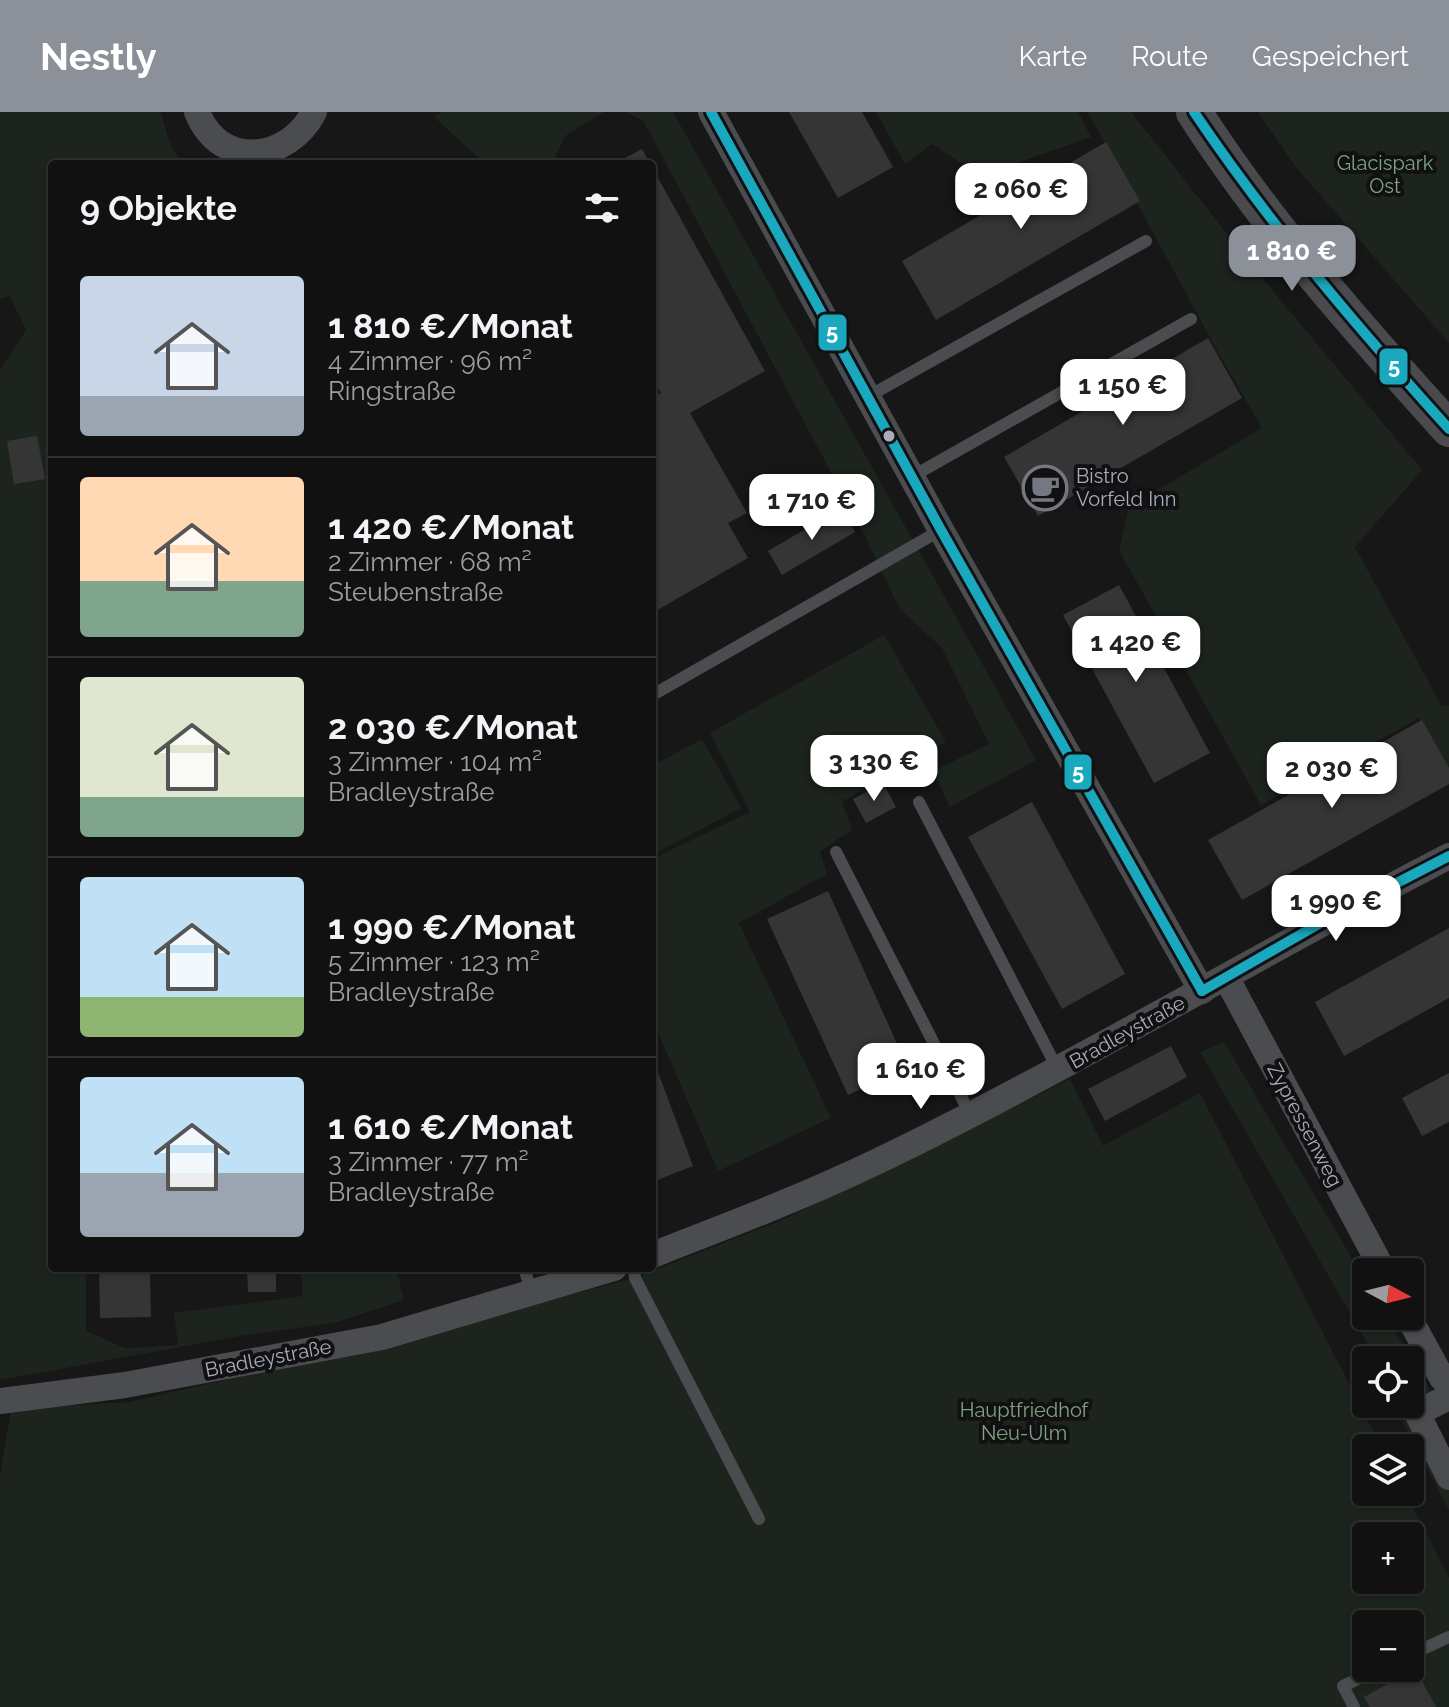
<!DOCTYPE html>
<html lang="de">
<meta charset="utf-8">
<style>
:root{--surface:#111;--page:#1a1a1a;--text:#f1f3f6;--muted:#9c9d9f;--line:#303131;--accent:#8c9099}
body{margin:0;font-family:Raleway,sans-serif;background:var(--page);color:var(--text);height:100vh;display:flex;flex-direction:column;font-size:30px;white-space:nowrap}
*{box-sizing:border-box;margin:0}
p{font-size:26px;color:var(--muted)}
.icon{flex:none;width:44px;height:44px;fill:none;stroke:currentColor;stroke-width:2;stroke-linecap:round;stroke-linejoin:round}
.map{position:relative;flex:1;overflow:hidden}
.drawer{position:absolute;left:48px;top:48px;width:608px;height:1112px;display:flex;flex-direction:column;background:var(--surface);border-radius:8px;box-shadow:0 2px 6px #0004,0 0 0 2px var(--line)}
.drawer>*{flex:none}
.needle{width:52px;rotate:97deg}
.tools{position:absolute;left:1352px;top:1146px;display:grid;gap:16px}
.tools a{display:grid;place-items:center;width:72px;height:72px;border-radius:8px;background:var(--surface);box-shadow:0 2px 6px #0004,0 0 0 2px var(--line);font-size:40px}
.price{position:absolute;translate:-50% -68px;padding:0 18px;border-radius:16px;background:#fff;color:#222;font-size:26px;line-height:52px;filter:drop-shadow(0 2px 4px #0008)}
.price::after{content:'';position:absolute;left:50%;top:48px;width:24px;height:18px;margin-left:-12px;background:inherit;clip-path:polygon(0 0,100% 0,50% 100%)}
.price.selected{background:var(--accent);color:#fff}
ul{padding:0;list-style:none}
li{display:flex;align-items:center;gap:24px;height:200px;padding:0 32px}
li+li{border-top:2px solid var(--line)}
li span{display:grid;place-items:center;flex:none;width:224px;height:160px;border-radius:8px;color:#555}
li>.icon{margin-inline-start:auto}
span .icon{width:96px;height:96px;fill:#fffc;stroke-width:1}
li b{font-size:34px}
h2{display:flex;justify-content:space-between;align-items:center;height:96px;padding:0 32px;font-size:34px}
header{display:flex;align-items:center;gap:48px;box-sizing:border-box;height:112px;padding:0 40px;background:var(--accent);color:#fff}
header strong{font-size:38px}
nav{display:flex;gap:44px;margin-inline-start:auto;font-size:28px}
.map>svg:first-child{display:block}
.green{fill:#1d241e;fill-rule:evenodd}
.building{fill:#353536}
.lines{fill:none;stroke-linecap:round;stroke-linejoin:round}
.lane{stroke:#4b4c50;stroke-width:12}
.street{stroke:#4b4c50;stroke-width:26}
.secondary{stroke:#4a4a4e;stroke-width:36}
.bus-1-casing{stroke:#111113;stroke-width:16}
.bus-1{stroke:#1aa8be;stroke-width:10}
.bus-dot{fill:#a8adb8;stroke:#111113;stroke-width:3}
.labels{text-anchor:middle;stroke-width:8;stroke-linejoin:round;paint-order:stroke}
.park-label{font-size:20px;fill:#7fa381;stroke:#111113}
.poi-label{font-size:20px;fill:#a8adb8;stroke:#111113;text-anchor:start}
.street-label{font-size:20px;fill:#a8adb8;stroke:#111113}
.line-badge{stroke:#111113;stroke-width:3}
.badge-label{font-size:22px;text-anchor:middle;font-weight:bold;fill:#fff}
</style>
<header>
<strong>Nestly</strong>
<nav><a>Karte</a><a>Route</a><a>Gespeichert</a></nav>
</header>
<div class="map">
<svg width="1449" height="1595" viewBox="0 0 1449 1595">
<rect width="100%" height="100%" fill="#171717"/>
<g class="green">
<path d="M0,0H161L170,32L182,52H52V1156H86V1219L125,1236L178,1233L174,1201L303,1184L301,1156H396L404,1188L334,1211L240,1224L0,1268V258L26,218L10,184L0,187Z"/>
<path d="M442,0H604L565,24L552,52H485L434,5Z"/>
<path d="M627,0H673L1036,648L950,695L933,659L989,632L942,536L899,496L865,424L644,10Z"/>
<path d="M876,0H1078L1091,25L981,64L932,32L905,52Z"/>
<path d="M1088,0H1131L1258,161L1422,358L1355,435L1441,593L1449,594V658L1419,606L1261,693L1119,438L1129,395L1262,316L1215,235Z"/>
<path d="M1258,0H1449V231L1295,54Z"/>
<path d="M884,523L946,630L842,690L852,718L820,739L827,762L739,811L831,1006L718,1059L652,907V747L750,700L710,621Z"/>
<path d="M702,627L741,696L652,743V654Z"/>
<path d="M1224,930L1366,1170V1204H1386L1435,1286L1410,1278V1248H1377L1200,940Z"/>
<path d="M1070,967L1103,1034L1200,981L1382,1336H1366V1380H1405L1449,1466V1595H0V1364L11,1297L129,1290L369,1235L635,1166L782,1108L932,1036ZM1366,1424H1410V1468H1366ZM1366,1512H1410V1556H1366Z"/>
<path d="M1394,1294L1412,1304L1449,1375V1398Z"/>
</g>
<g class="building">
<path d="M789,0H862L893,55L838,86Z"/>
<path d="M1106,30L1140,89L936,208L902,149Z"/>
<path d="M642,37L650,52H614Z"/>
<path d="M652,55L765,259L690,301L747,401L728,411L748,446L652,501V285L661,281L652,266Z"/>
<path d="M1208,226L1242,286L1038,404L1004,345Z"/>
<path d="M37,324L45,367L14,372L7,329Z"/>
<path d="M841,396L855,420L782,463L768,439Z"/>
<path d="M1119,473L1210,641L1154,671L1063,503Z"/>
<path d="M1422,608L1449,656V672L1242,788L1208,728Z"/>
<path d="M883,671L896,695L866,711L853,687Z"/>
<path d="M1032,690L1125,862L1062,897L968,725Z"/>
<path d="M828,779L908,956L848,983L767,807Z"/>
<path d="M1449,816V886L1344,944L1315,890Z"/>
<path d="M1171,934L1187,965L1105,1009L1088,977Z"/>
<path d="M652,944L693,1054L652,1070Z"/>
<path d="M1449,961V1010L1422,1024L1402,986Z"/>
<path d="M99,1156H171V1159H150L151,1205L100,1206Z"/>
<path d="M247,1156H276V1180H248Z"/>
<path d="M1415,1557L1436,1595H1370L1364,1585Z"/>
</g>
<g class="lines">
<g class="lane">
<path d="M869,284L1146,129"/>
<path d="M913,364L1191,207"/>
<path d="M656,581L941,418"/>
<path d="M919,690L1058,958"/>
<path d="M836,740L970,1002"/>
<path d="M524,1156L532,1181"/>
<path d="M634,1156L635,1166L759,1407"/>
<path d="M1410,1543L1449,1525"/>
<path d="M1354,1595L1343,1574L1382,1556"/>
</g>
<g class="street">
<path d="M197,0C220,58 288,50 314,0"/>
<path d="M711,0L941,418L1202,879"/>
<path d="M1226,865L1384,1160"/>
<path d="M652,1143C727,1114 803,1085 876,1050C1071,956 1257,843 1449,744"/>
<path d="M1408,1204L1442,1266"/>
<path d="M1449,1285L1417,1301L1449,1365"/>
<path d="M0,1289L125,1273L382,1225L614,1156"/>
</g>
<path class="secondary" d="M1194,0C1267,114 1358,216 1449,317"/>
<g class="bus-1-casing">
<g id="bus-1">
<path d="M711,0L941,418L1202,879"/>
<path d="M1194,0C1270,113 1358,216 1449,317"/>
<path d="M1202,879L1331,805L1449,744"/>
</g>
</g>
<use href="#bus-1" class="bus-1"/>
</g>
<defs>
<g id="cafe-ring" transform="scale(2.3)"><circle r="9.5" fill="#111113" stroke="#757880" stroke-width="1.5"/><path d="M-5.5-4.5H6V0H3Q3 3.5 0 3.5H-2.5Q-5.5 3.5-5.5 0ZM3-3.2v2h1.7v-2ZM-6 4.5H4V6H-6Z" fill="#757880"/></g>
</defs>
<g fill-rule="evenodd">
<use href="#cafe-ring" x="1045" y="376"/>
</g>
<circle class="bus-dot" cx="889" cy="324" r="7"/>
<g class="labels">
<g class="park-label">
<text x="1385" y="58">Glacispark<tspan x="1385" dy="23">Ost</tspan></text>
<text x="1024" y="1305">Hauptfriedhof<tspan x="1024" dy="23">Neu-Ulm</tspan></text>
</g>
<g class="poi-label">
<text x="1076" y="371">Bistro<tspan x="1076" dy="23">Vorfeld Inn</tspan></text>
</g>
<g class="street-label">
<text transform="translate(1127 920) rotate(-29)" y="7">Bradleystraße</text>
<text transform="translate(1305 1013) rotate(62)" y="7">Zypressenweg</text>
<text transform="translate(268 1246) rotate(-11)" y="7">Bradleystraße</text>
</g>
</g>
<g class="line-badge">
<rect x="817" y="201" width="31" height="39" rx="8" fill="#1aa8be"/>
<rect x="1378" y="235" width="31" height="39" rx="8" fill="#1aa8be"/>
<rect x="1063" y="641" width="30" height="38" rx="8" fill="#1aa8be"/>
</g>
<g class="badge-label">
<text x="832" y="228">5</text>
<text x="1394" y="262">5</text>
<text x="1078" y="668">5</text>
</g>
</svg>
<div class="tools">
<a><svg class="needle" viewBox="-14 -14 28 28"><path d="M0-13l5 13h-10z" fill="#e53935"/><path d="M0 13l5-13h-10z" fill="#9c9d9f"/></svg></a>
<a><svg class="icon" aria-label="locate" viewBox="0 0 24 24"><circle cx="12" cy="12" r="6"/><path d="M12 2v4M12 18v4M2 12h4M18 12h4"/></svg></a>
<a><svg class="icon" aria-label="layers" viewBox="0 0 24 24"><path d="M12 4l9 5-9 5-9-5zM3 14l9 5 9-5"/></svg></a>
<a>+</a>
<a>−</a>
</div>
<b class="price" style="left:1021px;top:119px">2 060 €</b>
<b class="price selected" style="left:1292px;top:181px">1 810 €</b>
<b class="price" style="left:1123px;top:315px">1 150 €</b>
<b class="price" style="left:812px;top:430px">1 710 €</b>
<b class="price" style="left:1136px;top:572px">1 420 €</b>
<b class="price" style="left:874px;top:691px">3 130 €</b>
<b class="price" style="left:1332px;top:698px">2 030 €</b>
<b class="price" style="left:1336px;top:831px">1 990 €</b>
<b class="price" style="left:921px;top:999px">1 610 €</b>
<section class="drawer">
<h2>9 Objekte<svg class="icon" aria-label="filters" viewBox="0 0 24 24"><path d="M4 7h16M4 17h16"/><circle cx="9" cy="7" r="2"/><circle cx="15" cy="17" r="2"/></svg></h2>
<ul>
<li><span style="background:linear-gradient(#c9d6e8 75%,#9aa5b1 0)"><svg class="icon" aria-label="home" viewBox="0 0 24 24"><path d="M3 11l9-7 9 7M6 9v11h12V9"/></svg></span><div><b>1 810 €/Monat</b><p>4 Zimmer · 96 m²</p><p>Ringstraße</p></div></li>
<li><span style="background:linear-gradient(#ffd9b3 65%,#7fa58c 0)"><svg class="icon" aria-label="home" viewBox="0 0 24 24"><path d="M3 11l9-7 9 7M6 9v11h12V9"/></svg></span><div><b>1 420 €/Monat</b><p>2 Zimmer · 68 m²</p><p>Steubenstraße</p></div></li>
<li><span style="background:linear-gradient(#dfe7d0 75%,#7fa58c 0)"><svg class="icon" aria-label="home" viewBox="0 0 24 24"><path d="M3 11l9-7 9 7M6 9v11h12V9"/></svg></span><div><b>2 030 €/Monat</b><p>3 Zimmer · 104 m²</p><p>Bradleystraße</p></div></li>
<li><span style="background:linear-gradient(#bfe0f5 75%,#8fb573 0)"><svg class="icon" aria-label="home" viewBox="0 0 24 24"><path d="M3 11l9-7 9 7M6 9v11h12V9"/></svg></span><div><b>1 990 €/Monat</b><p>5 Zimmer · 123 m²</p><p>Bradleystraße</p></div></li>
<li><span style="background:linear-gradient(#bfe0f5 60%,#9aa5b1 0)"><svg class="icon" aria-label="home" viewBox="0 0 24 24"><path d="M3 11l9-7 9 7M6 9v11h12V9"/></svg></span><div><b>1 610 €/Monat</b><p>3 Zimmer · 77 m²</p><p>Bradleystraße</p></div></li>
</ul>
</section>
</div>
